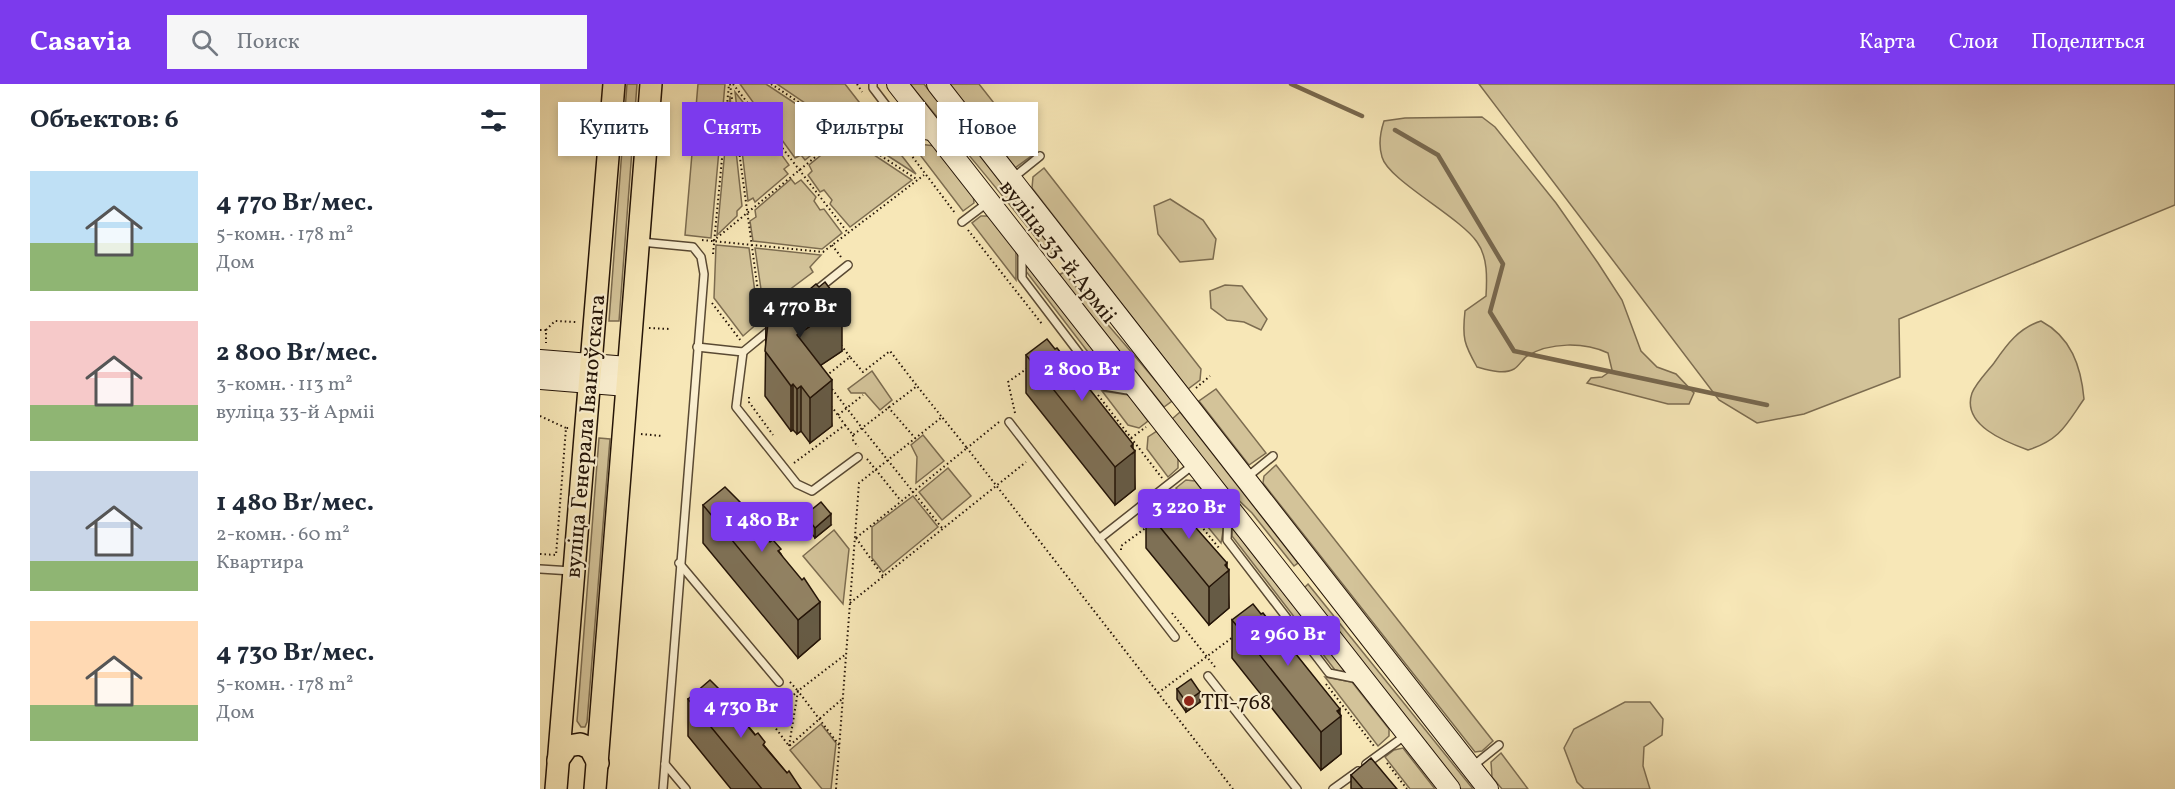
<!DOCTYPE html>
<html lang="ru">
<meta charset="utf-8">
<style>
:root{--surface:#fff;--page:#f6f6f7;--text:#1f2937;--muted:#747a83;--accent:#7c3aed}
body{margin:0;font-family:Vollkorn,serif;background:var(--page);color:var(--text);height:100vh;display:flex;flex-direction:column;font-size:22px;white-space:nowrap}
*{box-sizing:border-box;margin:0}
p{font-size:20px;color:var(--muted)}
.icon{flex:none;width:33px;height:33px;fill:none;stroke:currentColor;stroke-width:2;stroke-linecap:round;stroke-linejoin:round}
.map{position:relative;flex:1;overflow:hidden}
.details{display:flex;flex-direction:column;background:var(--surface);width:540px}
.details>*{flex:none}
.hud{position:absolute;left:18px;top:18px;width:570px;height:54px;display:flex;gap:12px}
.price{position:absolute;translate:-50% -51px;padding:0 14px;border-radius:6px;background:var(--accent);color:#fff;font-size:20px;line-height:39px;filter:drop-shadow(0 2px 3px #0008)}
.price::after{content:'';position:absolute;left:50%;top:36px;width:18px;height:14px;margin-left:-9px;background:inherit;clip-path:polygon(0 0,100% 0,50% 100%)}
.price.current{background:#222;color:#fff}
ul{padding:0;list-style:none}
li{display:flex;align-items:center;gap:18px;height:150px;padding:0 30px}
li span{display:grid;place-items:center;flex:none;width:168px;height:120px;border-radius:0px;color:#555}
li>.icon{margin-inline-start:auto}
span .icon{width:72px;height:72px;fill:#fffc;stroke-width:1}
li b{font-size:26px}
h2{display:flex;justify-content:space-between;align-items:center;height:72px;padding:0 30px;font-size:26px}
.pill{padding:0 21px;border-radius:0px;background:var(--surface);box-shadow:0 3px 9px #0003;font-size:21px;line-height:54px}
.pill.current{background:var(--accent);color:#fff}
header{display:flex;align-items:center;gap:36px;box-sizing:border-box;height:84px;padding:0 30px;background:var(--accent);color:#fff}
header strong{font-size:28px}
nav{display:flex;gap:33px;margin-inline-start:auto;font-size:21px}
.search{width:420px;height:54px;background:var(--page);display:flex;align-items:center;gap:15px;box-sizing:border-box;padding:0 21px;border-radius:0px;color:var(--muted);font-size:22px}
main{display:flex;flex:1;min-height:0}
.map>svg:first-child{display:block}
.green{fill:#d3c399;stroke:#7c6c50;stroke-width:1.5}
.lines{fill:none;stroke-linecap:round;stroke-linejoin:round}
.stream{stroke:#77674d;stroke-width:4.5}
.lane-casing{stroke:#594933;stroke-width:10}
.secondary-casing{stroke:#241407;stroke-width:22}
.primary-casing{stroke:#241407;stroke-width:24}
.path{stroke:#241407;stroke-width:2;stroke-dasharray:1.5 3;stroke-linecap:butt}
.lane{stroke:#faefd0;stroke-width:7}
.secondary{stroke:#faefd0;stroke-width:20}
.primary{stroke:#f7e7b7;stroke-width:21}
.wall{fill:#7e7055;stroke:#241407;stroke-width:1.5}
.shaded-wall{fill:#665b45;stroke:#241407;stroke-width:1.5}
.building{fill:#928263;stroke:#241407;stroke-width:1.5}
.poi-dot{fill:#8f2418;stroke:#faefd0;stroke-width:2}
.labels{text-anchor:middle;stroke-width:4.5;stroke-linejoin:round;paint-order:stroke}
.street-label{font-size:22px;fill:#241407;stroke:#faefd0}
.poi-label{font-size:22px;fill:#241407;stroke:#faefd0;text-anchor:start}
</style>
<header>
<strong>Casavia</strong>
<div class="search"><svg class="icon" aria-label="search" viewBox="0 0 24 24"><circle cx="10" cy="10" r="6"/><path d="M15 15l6 6"/></svg>Поиск</div>
<nav><a>Карта</a><a>Слои</a><a>Поделиться</a></nav>
</header>
<main>
<section class="details">
<h2>Объектов: 6<svg class="icon" aria-label="filters" viewBox="0 0 24 24"><path d="M4 7h16M4 17h16"/><circle cx="9" cy="7" r="2"/><circle cx="15" cy="17" r="2"/></svg></h2>
<ul>
<li><span style="background:linear-gradient(#bfe0f5 60%,#8fb573 0)"><svg class="icon" aria-label="home" viewBox="0 0 24 24"><path d="M3 11l9-7 9 7M6 9v11h12V9"/></svg></span><div><b>4 770 Br/мес.</b><p>5-комн. · 178 m²</p><p>Дом</p></div></li>
<li><span style="background:linear-gradient(#f6c9c9 70%,#8fb573 0)"><svg class="icon" aria-label="home" viewBox="0 0 24 24"><path d="M3 11l9-7 9 7M6 9v11h12V9"/></svg></span><div><b>2 800 Br/мес.</b><p>3-комн. · 113 m²</p><p>вуліца 33-й Арміі</p></div></li>
<li><span style="background:linear-gradient(#c9d6e8 75%,#8fb573 0)"><svg class="icon" aria-label="home" viewBox="0 0 24 24"><path d="M3 11l9-7 9 7M6 9v11h12V9"/></svg></span><div><b>1 480 Br/мес.</b><p>2-комн. · 60 m²</p><p>Квартира</p></div></li>
<li><span style="background:linear-gradient(#ffd9b3 70%,#8fb573 0)"><svg class="icon" aria-label="home" viewBox="0 0 24 24"><path d="M3 11l9-7 9 7M6 9v11h12V9"/></svg></span><div><b>4 730 Br/мес.</b><p>5-комн. · 178 m²</p><p>Дом</p></div></li>
</ul>
</section>
<div class="map">
<svg width="1635" height="705" viewBox="0 0 1635 705">
<rect width="100%" height="100%" fill="#f7e7b7"/>
<filter id="stains"><feTurbulence type="fractalNoise" baseFrequency=".00333" numOctaves="4"/><feColorMatrix values="0 0 0 0 .2 0 0 0 0 .09 0 0 0 0 .02 0 0 0 .5 -.17"/></filter>
<radialGradient id="worn" r=".72"><stop offset=".6" stop-color="#630" stop-opacity="0"/><stop offset="1" stop-color="#630" stop-opacity=".3"/></radialGradient>
<g class="green">
<path d="M87,0H97L79,237H69Z"/>
<path d="M158,0H185L171,154L145,151Z"/>
<path d="M200,0H226L294,45L291,49L294,53L265,76L261,71L255,74L231,41L233,37L225,27L220,28Z"/>
<path d="M237,0H305L326,27L310,40L305,37L299,42Z"/>
<path d="M370,0H384L514,167L509,171C465,112 416,57 370,0Z"/>
<path d="M409,0H439L494,70L475,84Z"/>
<path d="M939,0H1635V121L1359,235L1360,293L1264,330L1217,339L1179,316Z"/>
<path d="M195,8L214,32L212,35L220,47L224,46L249,81L244,85L248,90L215,118L213,114L208,117Z"/>
<path d="M190,12L202,122L197,127V132L177,151Z"/>
<path d="M330,31L376,90L317,52L320,47L316,42Z"/>
<path d="M942,33L955,43L1016,119L1058,179L1082,216L1101,267L1117,283L1136,290L1154,309L1149,320H1128L1047,299L1051,294L1062,293L1072,286L1068,269C1044,258 1010,258 987,272C982,276 979,282 974,285C963,291 948,286 937,283C924,260 922,254 925,227L946,212C947,195 948,173 937,158C920,133 848,96 842,73C838,60 840,49 844,37L865,34Z"/>
<path d="M301,55L305,58L310,55L372,96L310,143L290,120L292,116L284,106L280,108L268,91L272,87L269,81Z"/>
<path d="M371,59L395,62L433,110L434,119L423,127Z"/>
<path d="M504,84L661,285L660,296L648,305L492,104L493,93Z"/>
<path d="M251,95L255,100L261,96L276,113L274,117L280,126L284,125L302,149L282,165L213,157L210,137L216,133L215,126Z"/>
<path d="M630,115L663,136L676,155L673,175L640,178L618,150L614,122Z"/>
<path d="M441,132H449L476,166V196L432,139Z"/>
<path d="M176,161L209,164L219,238L203,252L174,214Z"/>
<path d="M215,164L281,171L270,183L273,188L233,218L228,214L223,219Z"/>
<path d="M484,178L581,300L571,298L485,186Z"/>
<path d="M524,188C559,232 597,273 632,317L624,323L519,191Z"/>
<path d="M685,201L702,202L727,235L721,246L704,238L687,236L671,224L670,207Z"/>
<path d="M1501,237C1531,253 1541,282 1544,315C1526,341 1520,356 1488,366C1466,358 1421,341 1432,309C1436,299 1447,288 1454,279C1467,260 1479,244 1501,237Z"/>
<path d="M332,287L352,316L340,326L325,309H311L308,305Z"/>
<path d="M676,305L726,369L709,381L659,317Z"/>
<path d="M562,307L589,311L608,337L599,344L588,341Z"/>
<path d="M640,328L758,479L754,482L712,429L685,403L632,335Z"/>
<path d="M617,347L638,374V384L628,393L607,365L608,353Z"/>
<path d="M383,351L404,377L376,399L377,373L371,361Z"/>
<path d="M59,354L70,355L47,638L45,643H41L37,637Z"/>
<path d="M736,381L953,657L942,667L935,668L723,399L724,392Z"/>
<path d="M408,384L431,412L402,436L379,408Z"/>
<path d="M646,396L655,397L685,435L681,459L636,404Z"/>
<path d="M373,412L398,443L343,488L332,474V443Z"/>
<path d="M692,443L805,588L795,586L692,452Z"/>
<path d="M294,446L309,465L303,520L263,472Z"/>
<path d="M768,500L933,705H921L764,504Z"/>
<path d="M785,593L812,598L849,645V652L838,662Z"/>
<path d="M1085,618H1110L1123,635L1122,651L1104,663L1103,682L1110,705H1044L1037,698L1024,664L1034,645Z"/>
<path d="M281,640L296,659L291,705H282L250,666Z"/>
<path d="M863,664L895,705H870L845,673L854,666Z"/>
<path d="M961,669L988,705H962L952,693L951,678Z"/>
</g>
<g class="lines">
<g class="stream">
<path d="M751,0L822,32"/>
<path d="M855,46L898,71L963,180L950,228L974,267L1227,321"/>
</g>
<g class="lane-casing">
<g id="lane">
<path d="M333,0V4L365,46L392,53"/>
<path d="M474,93L500,72"/>
<path d="M422,138L447,119"/>
<path d="M101,158L153,163L161,173L164,190L123,705"/>
<path d="M482,167V194L564,302L593,307"/>
<path d="M278,205L308,181"/>
<path d="M157,263L203,268L196,323L257,400L272,407L318,373"/>
<path d="M203,268L231,245"/>
<path d="M469,338L635,553"/>
<path d="M706,394L733,372"/>
<path d="M688,430L687,456L789,589L818,595"/>
<path d="M559,455L653,381"/>
<path d="M139,479L239,598"/>
<path d="M0,485L32,487"/>
<path d="M668,592L757,705"/>
<path d="M125,680L146,705"/>
<path d="M826,680L866,651"/>
<path d="M933,682L959,661"/>
<path d="M793,705L818,687"/>
</g>
</g>
<g class="secondary-casing">
<g id="secondary">
<path d="M357,0L910,705"/>
<path d="M397,0L948,705"/>
<path d="M0,276L88,283"/>
<path d="M0,295L87,302"/>
</g>
</g>
<g class="primary-casing">
<g id="primary">
<path d="M18,676L28,662L40,660L50,664L58,679"/>
<path d="M16,705L74,0"/>
<path d="M55,705L111,0"/>
</g>
</g>
<g class="path">
<path d="M190,0L222,237"/>
<path d="M193,0L308,149"/>
<path d="M231,0L378,96"/>
<path d="M317,0L322,8"/>
<path d="M359,55L415,129"/>
<path d="M428,146L502,240"/>
<path d="M162,156L283,168L384,91"/>
<path d="M173,157L335,24"/>
<path d="M292,161L301,173"/>
<path d="M173,170L189,0"/>
<path d="M172,219L201,257"/>
<path d="M109,244L130,245"/>
<path d="M0,246H6V259"/>
<path d="M6,246L15,237L36,238"/>
<path d="M301,261L310,273"/>
<path d="M286,292L310,273L323,288L350,267L377,302"/>
<path d="M656,304L670,292"/>
<path d="M292,305L322,344L313,351L305,341"/>
<path d="M558,311L622,394"/>
<path d="M209,313V318L233,351"/>
<path d="M348,323L375,354"/>
<path d="M475,329L468,298L489,283"/>
<path d="M298,331L323,311"/>
<path d="M0,332L26,344"/>
<path d="M401,332L377,302L322,344L402,444"/>
<path d="M459,338L427,364L693,705"/>
<path d="M101,350L122,352"/>
<path d="M313,351V356L318,363"/>
<path d="M591,354L606,343"/>
<path d="M327,375L361,417"/>
<path d="M254,379L305,341L292,323"/>
<path d="M635,410L679,464"/>
<path d="M316,454L343,492"/>
<path d="M581,466V462L607,443"/>
<path d="M0,470L16,471L26,344H29"/>
<path d="M310,519L486,378"/>
<path d="M632,529L675,583"/>
<path d="M250,598L258,607"/>
<path d="M786,600L834,662"/>
<path d="M618,609L693,553"/>
<path d="M299,661L258,607L228,634L249,662L302,615"/>
<path d="M249,662L258,607L306,570"/>
<path d="M847,679L867,705"/>
<path d="M296,705L319,399L402,333L427,364L316,454"/>
</g>
<use href="#lane" class="lane"/>
<use href="#secondary" class="secondary"/>
<use href="#primary" class="primary"/>
</g>
<g class="wall">
<path d="M279,203L302,267L281,281L292,342L270,359L261,347L257,350L253,346L251,347L225,312L226,235L246,225Z"/>
<path d="M515,265L593,365L595,405L575,421L486,309V271Z"/>
<path d="M163,421L209,432L241,470L280,555L258,574L163,459Z"/>
<path d="M606,426L687,484L689,524L669,541L606,464Z"/>
<path d="M265,431L291,441L275,454L265,441Z"/>
<path d="M692,536L800,630L801,670L781,686L692,574Z"/>
<path d="M637,605L660,618L646,628L637,615Z"/>
<path d="M148,615L194,625L247,689L261,705H191L148,652Z"/>
<path d="M811,691L857,705H811Z"/>
</g>
<g class="shaded-wall">
<path d="M302,221V267L257,297V251Z"/>
<path d="M292,296V342L270,359V314Z"/>
<path d="M253,300V346L251,347V302Z"/>
<path d="M261,302V347L257,350V305Z"/>
<path d="M593,360V369L595,367V405L575,421V383Z"/>
<path d="M291,430V441L275,454V444Z"/>
<path d="M687,479V488L689,486V524L669,541V503Z"/>
<path d="M280,518V555L258,574V536Z"/>
<path d="M660,608V618L646,628V618Z"/>
<path d="M800,625V633L801,632V670L781,686V648Z"/>
</g>
<g class="building">
<path d="M285,198L302,221L257,251L292,296L270,314L261,302L257,305L253,300L251,302L225,267L228,239L226,235L245,223L246,225L276,200L279,203Z"/>
<path d="M507,255L515,265L517,264L593,360L591,362L595,367L575,383L486,271Z"/>
<path d="M185,403L209,427L207,429L230,458L233,456L241,465L238,467L262,496L264,494L280,518L258,536L163,421Z"/>
<path d="M626,410L687,479L685,481L689,486L669,503L606,426Z"/>
<path d="M281,418L291,430L275,444L265,431Z"/>
<path d="M713,520L721,530L723,529L800,625L797,627L801,632L781,648L692,536Z"/>
<path d="M651,595L660,608L646,618L637,605Z"/>
<path d="M170,596L194,620L191,622L215,651L218,649L225,658L223,661L247,689L249,687L261,705H222L148,615Z"/>
<path d="M831,674L857,705H823L811,691Z"/>
</g>
<circle class="poi-dot" cx="649" cy="617" r="6"/>
<g class="labels">
<g class="street-label">
<text transform="translate(519 167) rotate(52)" y="8">вуліца 33-й Арміі</text>
<text transform="translate(44 352) rotate(-85)" y="8">вуліца Генерала Іваноўскага</text>
</g>
<g class="poi-label">
<text x="661" y="625">ТП-768</text>
</g>
</g>
<rect width="100%" height="100%" filter="url(#stains)"/>
<rect width="100%" height="100%" fill="url(#worn)"/>
</svg>
<b class="price current" style="left:260px;top:255px">4 770 Br</b>
<b class="price" style="left:542px;top:318px">2 800 Br</b>
<b class="price" style="left:649px;top:456px">3 220 Br</b>
<b class="price" style="left:222px;top:469px">1 480 Br</b>
<b class="price" style="left:748px;top:583px">2 960 Br</b>
<b class="price" style="left:201px;top:655px">4 730 Br</b>
<div class="hud">
<a class="pill">Купить</a>
<a class="pill current">Снять</a>
<a class="pill">Фильтры</a>
<a class="pill">Новое</a>
</div>
</div>
</main>
